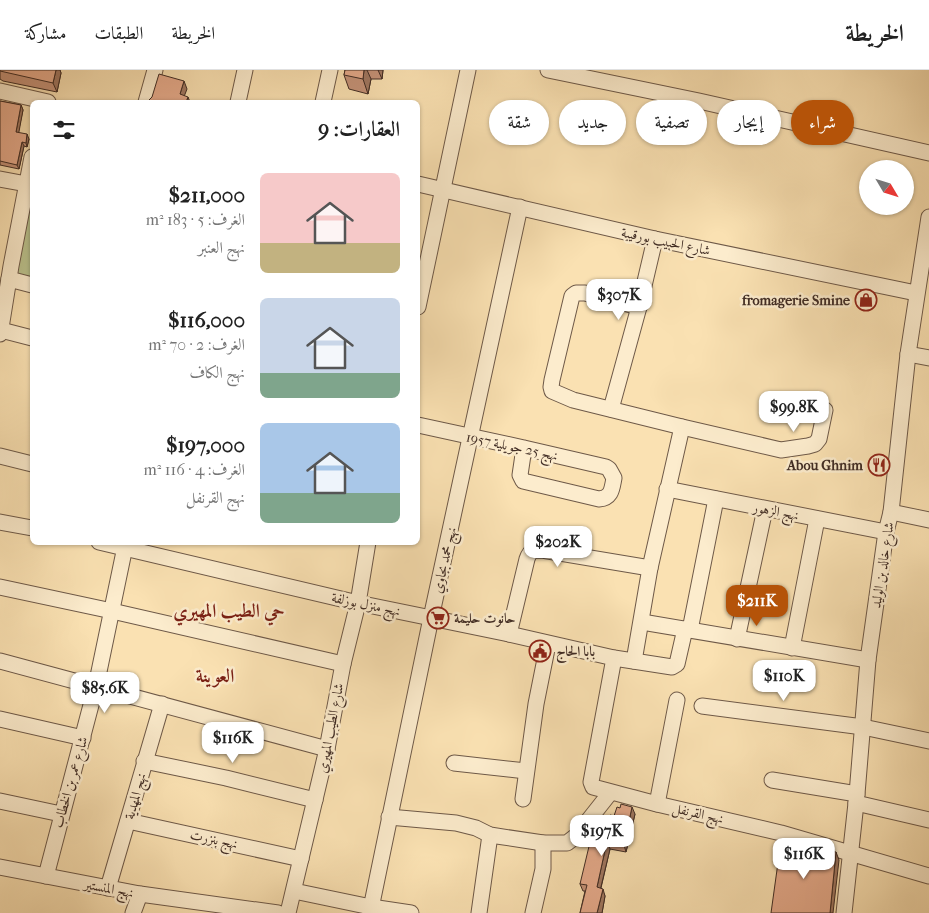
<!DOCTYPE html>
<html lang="ar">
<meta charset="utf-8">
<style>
:root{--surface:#fff;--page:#f2f2f2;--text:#222;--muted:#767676;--line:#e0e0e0;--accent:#b45309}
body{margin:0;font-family:"IM FELL French Canon",Amiri,serif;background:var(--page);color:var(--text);direction:rtl;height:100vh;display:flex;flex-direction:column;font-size:19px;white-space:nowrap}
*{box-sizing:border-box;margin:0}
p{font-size:16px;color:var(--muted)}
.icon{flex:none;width:28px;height:28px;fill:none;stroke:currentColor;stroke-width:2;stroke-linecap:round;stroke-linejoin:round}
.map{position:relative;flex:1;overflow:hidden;direction:ltr}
.drawer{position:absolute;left:30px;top:30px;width:390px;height:445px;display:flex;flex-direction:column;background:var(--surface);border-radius:8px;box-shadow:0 1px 4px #0004;direction:rtl}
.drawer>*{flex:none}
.top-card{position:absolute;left:435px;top:30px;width:419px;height:45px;direction:rtl;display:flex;gap:10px}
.needle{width:32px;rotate:128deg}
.fabs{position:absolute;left:859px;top:90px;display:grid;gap:10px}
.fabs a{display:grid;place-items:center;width:55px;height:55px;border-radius:50%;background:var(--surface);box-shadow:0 1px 4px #0004;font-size:25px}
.price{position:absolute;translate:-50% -42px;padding:0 11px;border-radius:10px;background:#fff;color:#222;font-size:16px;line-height:32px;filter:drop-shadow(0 1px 2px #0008)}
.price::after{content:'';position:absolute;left:50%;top:30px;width:15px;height:11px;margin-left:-8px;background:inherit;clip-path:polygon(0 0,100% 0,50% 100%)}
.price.on{background:var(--accent);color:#fff}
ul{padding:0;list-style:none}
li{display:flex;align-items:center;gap:15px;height:125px;padding:0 20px}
li span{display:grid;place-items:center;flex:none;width:140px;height:100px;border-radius:8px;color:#555}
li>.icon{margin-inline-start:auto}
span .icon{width:60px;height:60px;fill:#fffc;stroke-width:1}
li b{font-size:21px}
h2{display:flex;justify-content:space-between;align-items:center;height:60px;padding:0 20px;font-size:21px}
.pill{padding:0 18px;border-radius:22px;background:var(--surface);box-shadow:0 1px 4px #0004;font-size:18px;line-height:45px}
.pill.on{background:var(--accent);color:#fff}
header{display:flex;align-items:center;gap:30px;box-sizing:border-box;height:70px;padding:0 25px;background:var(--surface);border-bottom:1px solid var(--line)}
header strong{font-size:24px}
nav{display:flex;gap:28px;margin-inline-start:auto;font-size:18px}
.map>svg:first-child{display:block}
.green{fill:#bbc38e;stroke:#7e7859}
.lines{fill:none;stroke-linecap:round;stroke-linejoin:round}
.minor-casing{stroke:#6e5948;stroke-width:17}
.minor{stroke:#fceccd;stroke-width:15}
.wall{fill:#c59278;stroke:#402c24}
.shaded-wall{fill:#a07761;stroke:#402c24}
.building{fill:#e5aa8b;stroke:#402c24}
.labels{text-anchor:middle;stroke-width:5;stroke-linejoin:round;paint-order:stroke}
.street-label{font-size:14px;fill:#402c24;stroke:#fceccd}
.poi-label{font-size:14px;font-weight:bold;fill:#402c24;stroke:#fceccd;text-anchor:end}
.district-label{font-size:19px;font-weight:bold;fill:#7a1f14;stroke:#fceccd}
</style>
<header>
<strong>الخريطة</strong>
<nav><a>الخريطة</a><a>الطبقات</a><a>مشاركة</a></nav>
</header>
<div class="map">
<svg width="929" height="843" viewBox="0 0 929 843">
<rect width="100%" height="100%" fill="#fae1b2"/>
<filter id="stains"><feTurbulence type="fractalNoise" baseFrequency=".004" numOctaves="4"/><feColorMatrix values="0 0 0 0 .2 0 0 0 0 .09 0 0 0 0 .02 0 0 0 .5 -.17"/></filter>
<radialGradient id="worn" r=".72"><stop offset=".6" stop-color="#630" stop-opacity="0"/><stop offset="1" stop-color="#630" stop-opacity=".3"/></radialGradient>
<path class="green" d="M31,126L32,127V208L13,204Z"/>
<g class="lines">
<g class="minor-casing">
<g id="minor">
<path d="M548,0L699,31L929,83"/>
<path d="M0,21L48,32"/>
<path d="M146,32L155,0"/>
<path d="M238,32L245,0"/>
<path d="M323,32L330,0"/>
<path d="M0,109L32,115"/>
<path d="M418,114L655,169L916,223"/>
<path d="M9,209L32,215"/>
<path d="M418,237L468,0"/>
<path d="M639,237L585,223H576L572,226L552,310L551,317L552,321L573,330L682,357L781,380L808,376L815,374L819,369L825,340"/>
<path d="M1,260L32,268"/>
<path d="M0,264L11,196L32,87"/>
<path d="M908,284L929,288"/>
<path d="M611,339L639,237L655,169"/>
<path d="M418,355L524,378L606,397L609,399L614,408C612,418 612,428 599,429L523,411L520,405L524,378"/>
<path d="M0,386L32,394"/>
<path d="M667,419L886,462"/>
<path d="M891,442L929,450"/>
<path d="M0,452L32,458"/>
<path d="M99,472L358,533L509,564L614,588L672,597L677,594L685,559"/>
<path d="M0,517L112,541L343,594"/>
<path d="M642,552L868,590"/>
<path d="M690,560L716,429"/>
<path d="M509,564L527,489C530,480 534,480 542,480L650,498"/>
<path d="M737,569L765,439"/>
<path d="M792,578L817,449"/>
<path d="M614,588L591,712L593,717L657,734L781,763L929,806"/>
<path d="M0,591L327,679"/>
<path d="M634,591L650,498L682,357"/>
<path d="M702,636L863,657L929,671"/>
<path d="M0,649L83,668"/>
<path d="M144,691L226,708L315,730"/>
<path d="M454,693L526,701"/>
<path d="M772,710L857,724"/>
<path d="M523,729L536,634L548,574"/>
<path d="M0,731L61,744"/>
<path d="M856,733L929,750"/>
<path d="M657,734L677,630"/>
<path d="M389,747L456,753L476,758L490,765L543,773H567L576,766L610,723"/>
<path d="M128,751L301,789"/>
<path d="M0,797L140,824L278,843"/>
<path d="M46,806L96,616L126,472"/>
<path d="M108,818L162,634"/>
<path d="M294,821L371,837L411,843"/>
<path d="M133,843L140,824"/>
<path d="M288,843L327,679L343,594L358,533L368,472"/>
<path d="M370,843L431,548L520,137"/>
<path d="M479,843L490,765"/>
<path d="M533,843L543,799V773"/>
<path d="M844,843L857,724L868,590L886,462L891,442L908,284L929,147"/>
</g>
</g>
<use href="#minor" class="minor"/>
</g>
<g class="wall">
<path d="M0,0H60L61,3L57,22L3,11L0,9Z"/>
<path d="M345,0H383L382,9H371L368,24L349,19L344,5Z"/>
<path d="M0,31L21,35L23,40L18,63L29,69L27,77L24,76L19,99L0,95Z"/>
<path d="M620,738L635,744L626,782L610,779L601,818L605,826L602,843H580L585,821H583L580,814L609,751Z"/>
</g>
<g class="shaded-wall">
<path d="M56,0H60L61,3L57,22L53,13Z"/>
<path d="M364,0H367L371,9L368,24L363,9Z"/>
<path d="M378,0H383L382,9Z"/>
<path d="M184,11L187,19L182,32L180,24Z"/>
<path d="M188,27L190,32H186Z"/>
<path d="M21,35L23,40L18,67L16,62Z"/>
<path d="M27,64L29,69L27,77L26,73Z"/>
<path d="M22,72L24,76L19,99L17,95Z"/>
<path d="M632,737L635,744L626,782L624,775Z"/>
<path d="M607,771L610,779L599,825L597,817Z"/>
<path d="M836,782L839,790L833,843H830Z"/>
<path d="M603,819L605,826L602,843H597Z"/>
</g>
<g class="building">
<path d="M0,0H56L53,13L0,1Z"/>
<path d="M345,0H364L363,9L344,5Z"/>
<path d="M159,4L184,11L180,24L188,27L186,32H147L152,27Z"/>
<path d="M0,31L21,35L16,62L27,64L26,73L22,72L17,95L0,91Z"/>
<path d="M621,734L632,737L624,775L607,771L597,817L603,819L597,843H580L587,815L580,814L591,768L600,770L605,750L609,751L610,745L614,746L617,737L620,738Z"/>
<path d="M781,771L798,773L797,776L836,782L830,843H771Z"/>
</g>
<defs>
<g id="shop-ring" transform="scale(1.125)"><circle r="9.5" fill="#fceccd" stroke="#8f2418" stroke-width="1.5"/><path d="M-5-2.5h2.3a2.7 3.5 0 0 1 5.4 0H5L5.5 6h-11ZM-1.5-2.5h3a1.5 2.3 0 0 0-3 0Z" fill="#8f2418"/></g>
<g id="restaurant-ring" transform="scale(1.125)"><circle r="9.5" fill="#fceccd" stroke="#8f2418" stroke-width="1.5"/><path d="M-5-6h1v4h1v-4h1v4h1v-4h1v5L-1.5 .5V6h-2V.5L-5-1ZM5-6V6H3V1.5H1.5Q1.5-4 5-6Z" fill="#8f2418"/></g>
<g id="supermarket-ring" transform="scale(1.125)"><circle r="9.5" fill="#fceccd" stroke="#8f2418" stroke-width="1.5"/><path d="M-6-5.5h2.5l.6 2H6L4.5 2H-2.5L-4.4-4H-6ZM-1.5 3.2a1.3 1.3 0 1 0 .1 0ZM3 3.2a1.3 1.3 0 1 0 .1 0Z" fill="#8f2418"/></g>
<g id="civic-ring" transform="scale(1.125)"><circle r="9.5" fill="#fceccd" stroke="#8f2418" stroke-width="1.5"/><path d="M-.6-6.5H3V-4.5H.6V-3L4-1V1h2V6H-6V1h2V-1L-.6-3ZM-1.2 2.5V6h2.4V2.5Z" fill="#8f2418"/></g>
</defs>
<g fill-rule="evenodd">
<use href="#shop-ring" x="866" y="230"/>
<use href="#restaurant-ring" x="879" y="395"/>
<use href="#supermarket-ring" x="438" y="548"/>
<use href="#civic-ring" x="540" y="581"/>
</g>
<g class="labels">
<g class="street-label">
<text transform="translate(666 171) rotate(12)" y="5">شارع الحبيب بورقيبة</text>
<text transform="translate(512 376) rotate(12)" y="5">نهج 25 جويلية 1957</text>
<text transform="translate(776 441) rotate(11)" y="5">نهج الزهور</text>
<text transform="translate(444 490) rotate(-77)" y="5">نهج محمد بجاوي</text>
<text transform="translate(882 495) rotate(-81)" y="5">شارع خالد بن الوليد</text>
<text transform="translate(366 534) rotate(12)" y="5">نهج منزل بوزلفة</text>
<text transform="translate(330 658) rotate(-79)" y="5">شارع الطيب المهيري</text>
<text transform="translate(70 712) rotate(-74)" y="5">شارع عمر بن الخطاب</text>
<text transform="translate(135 726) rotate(-74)" y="5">نهج المهدية</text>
<text transform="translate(698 743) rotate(13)" y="5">نهج القرنفل</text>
<text transform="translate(214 769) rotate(12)" y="5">نهج بنزرت</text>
<text transform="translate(109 818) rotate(11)" y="5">نهج المنستير</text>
</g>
<g class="poi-label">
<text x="850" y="235">fromagerie Smine</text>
<text x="863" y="400">Abou Ghnim</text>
<text x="454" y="553" text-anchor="start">حانوت حليمة</text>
<text x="556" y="586" text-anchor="start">بابا الحاج</text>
</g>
<g class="district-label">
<text x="229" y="547">حي الطيب المهيري</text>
<text x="215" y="612">العوينة</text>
</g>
</g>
<rect width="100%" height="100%" filter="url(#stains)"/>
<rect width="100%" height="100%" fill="url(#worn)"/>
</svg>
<div class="fabs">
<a><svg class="needle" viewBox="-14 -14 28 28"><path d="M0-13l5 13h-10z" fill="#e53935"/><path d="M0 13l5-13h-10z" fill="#767676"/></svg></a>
</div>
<b class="price" style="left:619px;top:251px">$307K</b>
<b class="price" style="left:794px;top:363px">$99.8K</b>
<b class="price" style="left:558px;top:498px">$202K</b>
<b class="price on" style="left:757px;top:557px">$211K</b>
<b class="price" style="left:784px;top:632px">$110K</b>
<b class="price" style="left:105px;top:644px">$85.6K</b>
<b class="price" style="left:233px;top:694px">$116K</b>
<b class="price" style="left:602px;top:787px">$197K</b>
<b class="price" style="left:804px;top:810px">$116K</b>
<div class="top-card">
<a class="pill on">شراء</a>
<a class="pill">إيجار</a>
<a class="pill">تصفية</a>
<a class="pill">جديد</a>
<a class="pill">شقة</a>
</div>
<section class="drawer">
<h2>العقارات: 9<svg class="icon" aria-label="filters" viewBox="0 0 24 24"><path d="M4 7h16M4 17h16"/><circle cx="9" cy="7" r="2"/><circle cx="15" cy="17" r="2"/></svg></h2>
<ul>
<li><span style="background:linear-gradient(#f6c9c9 70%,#c2b280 0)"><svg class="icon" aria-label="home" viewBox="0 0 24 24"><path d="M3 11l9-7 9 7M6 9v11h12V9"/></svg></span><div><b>$211,000</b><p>الغرف: 5 · 183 m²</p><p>نهج العنبر</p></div></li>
<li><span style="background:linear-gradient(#c9d6e8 75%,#7fa58c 0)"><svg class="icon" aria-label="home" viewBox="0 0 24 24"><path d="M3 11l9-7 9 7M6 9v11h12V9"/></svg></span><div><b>$116,000</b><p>الغرف: 2 · 70 m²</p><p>نهج الكاف</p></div></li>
<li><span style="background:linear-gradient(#a9c7e8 70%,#7fa58c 0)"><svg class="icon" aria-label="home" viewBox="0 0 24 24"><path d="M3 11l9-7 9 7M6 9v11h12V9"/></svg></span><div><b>$197,000</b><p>الغرف: 4 · 116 m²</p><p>نهج القرنفل</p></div></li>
</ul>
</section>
</div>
